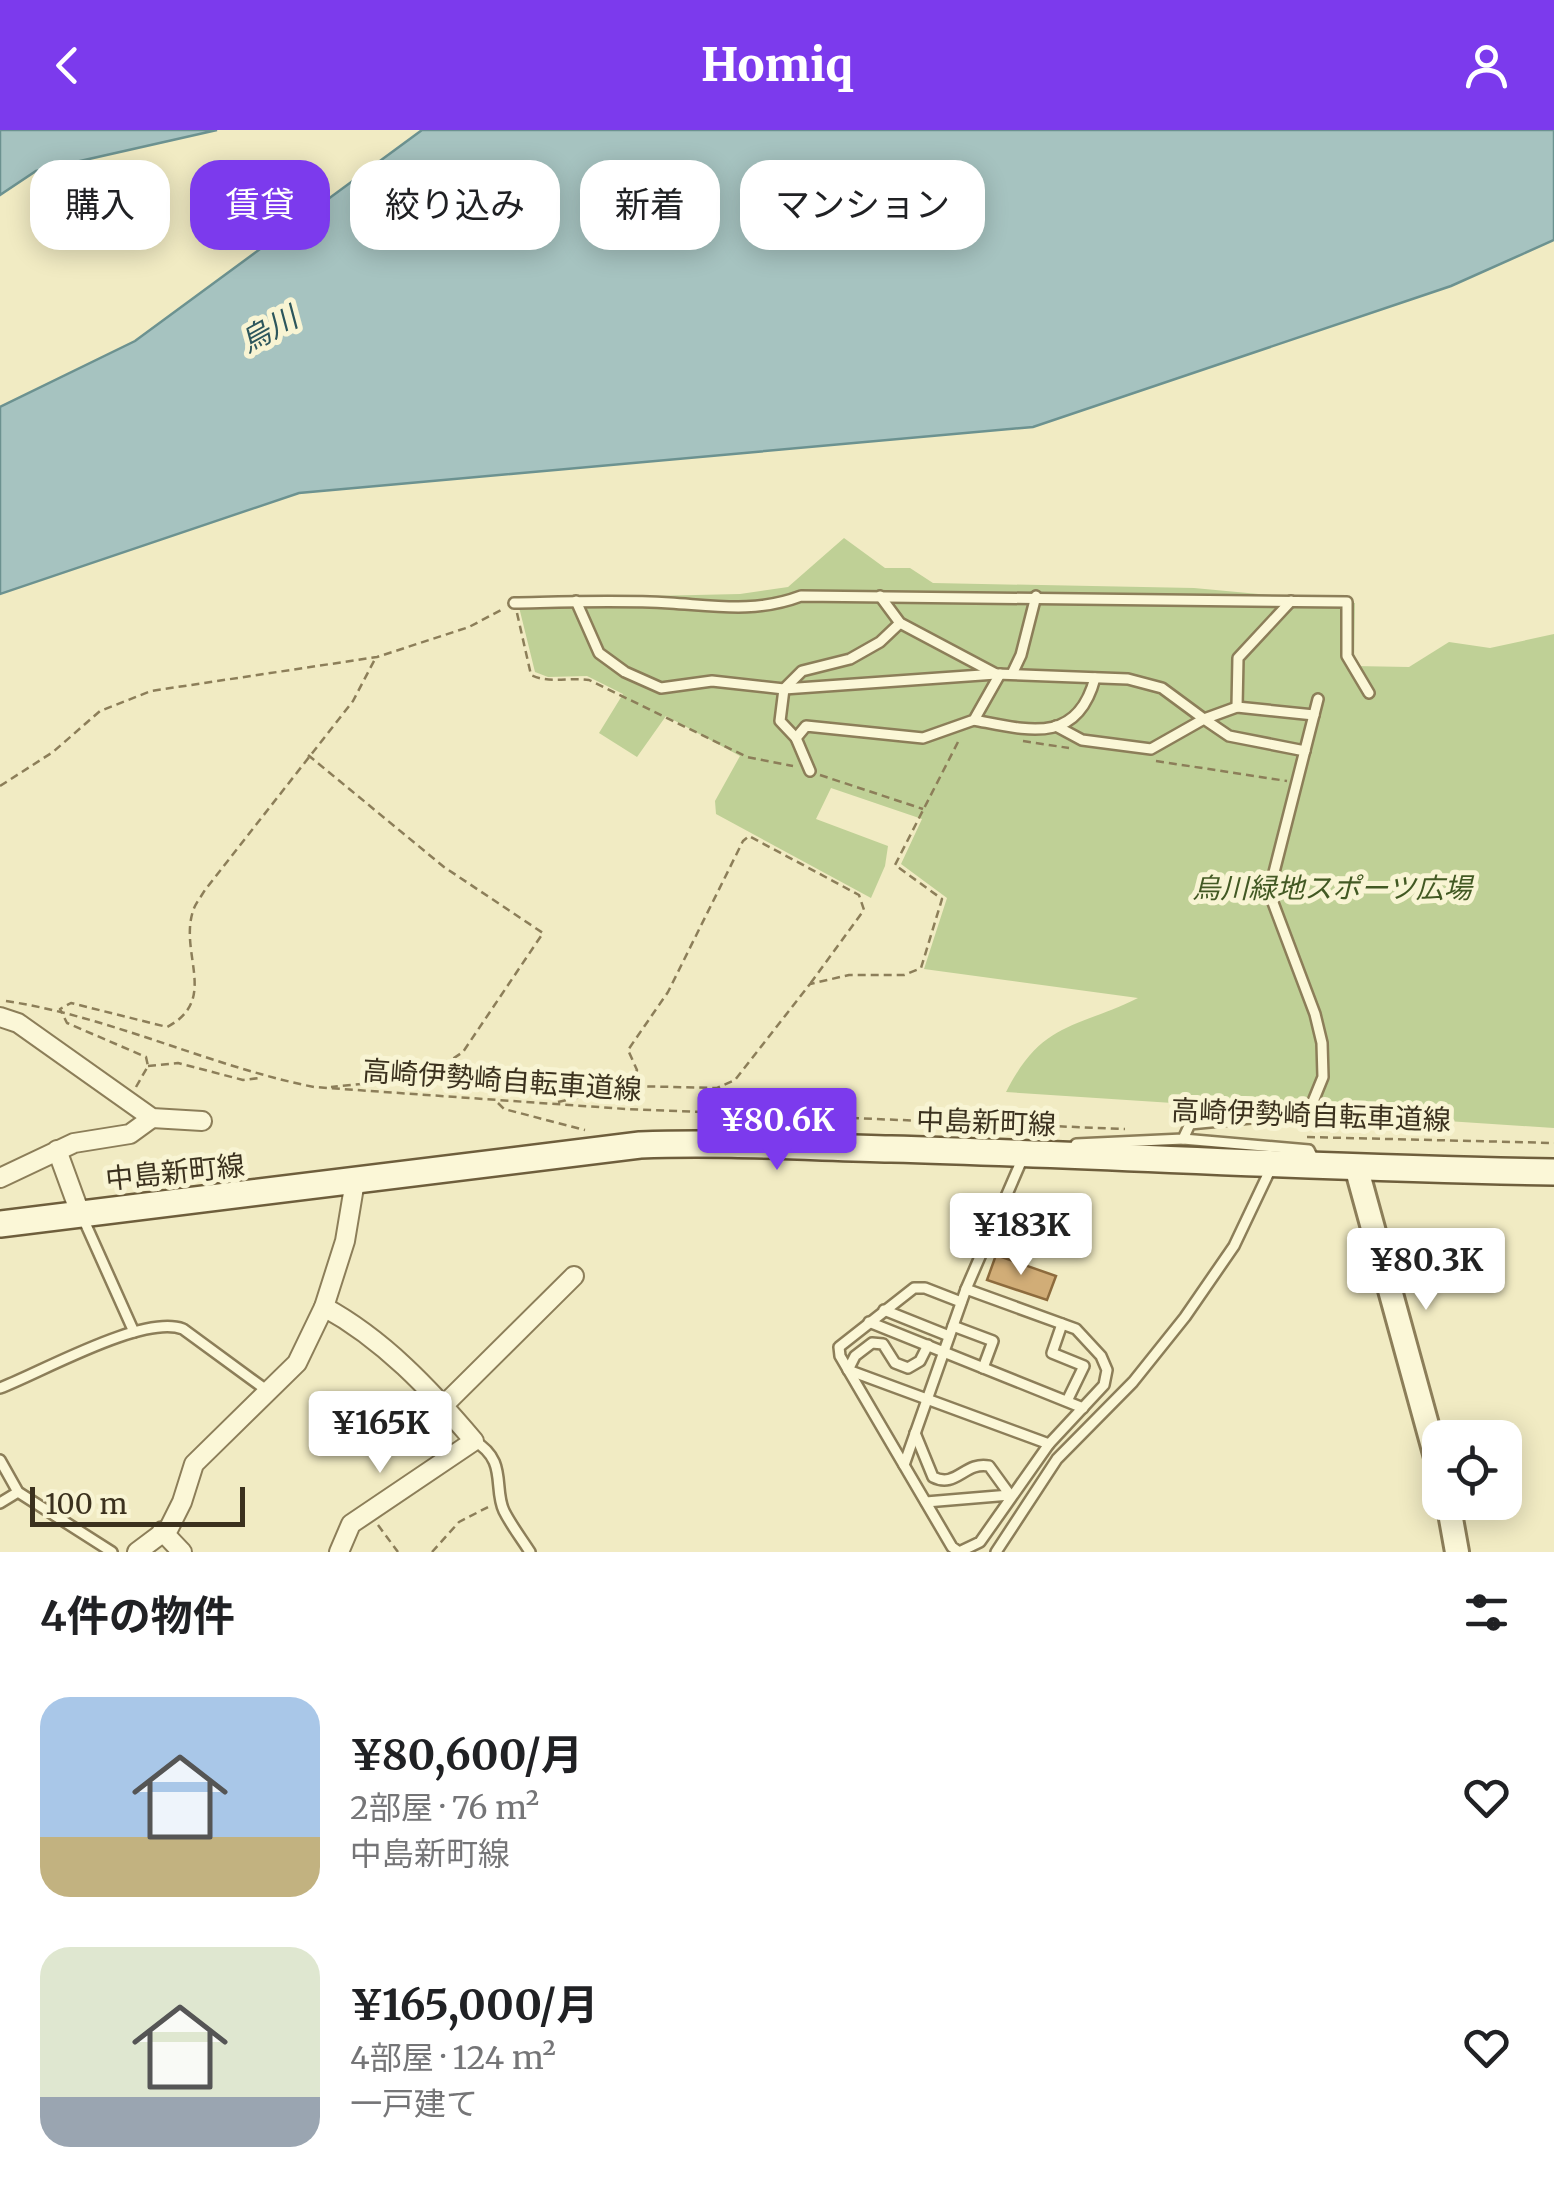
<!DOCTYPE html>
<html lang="ja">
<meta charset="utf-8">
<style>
:root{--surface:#fff;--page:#f6f6f6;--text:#202124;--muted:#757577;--accent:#7c3aed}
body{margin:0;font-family:Merriweather,"Noto Sans JP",serif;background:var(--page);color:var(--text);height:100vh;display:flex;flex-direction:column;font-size:38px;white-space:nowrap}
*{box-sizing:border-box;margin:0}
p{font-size:32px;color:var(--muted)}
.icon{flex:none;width:55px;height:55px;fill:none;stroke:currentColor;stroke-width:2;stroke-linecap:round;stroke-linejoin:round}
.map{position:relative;height:1422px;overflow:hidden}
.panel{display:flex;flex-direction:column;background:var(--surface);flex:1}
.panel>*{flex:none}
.hud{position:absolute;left:30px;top:30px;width:1000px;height:90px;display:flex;gap:20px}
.fabs{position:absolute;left:1422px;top:1290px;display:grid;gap:20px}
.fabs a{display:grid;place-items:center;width:100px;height:100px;border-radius:20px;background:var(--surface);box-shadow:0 5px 25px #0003;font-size:50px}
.scale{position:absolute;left:30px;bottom:25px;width:215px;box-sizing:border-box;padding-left:10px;border:5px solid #3b311e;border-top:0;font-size:28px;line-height:35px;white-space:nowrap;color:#3b311e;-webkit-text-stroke:8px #f8f4d3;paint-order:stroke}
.price{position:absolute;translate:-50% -85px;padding:0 22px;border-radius:10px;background:#fff;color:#222;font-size:32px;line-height:65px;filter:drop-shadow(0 2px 5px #0008)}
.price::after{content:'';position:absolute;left:50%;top:60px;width:30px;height:22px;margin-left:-15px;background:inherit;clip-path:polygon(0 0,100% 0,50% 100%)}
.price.active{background:var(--accent);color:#fff}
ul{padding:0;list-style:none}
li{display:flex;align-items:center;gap:30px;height:250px;padding:0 40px}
li span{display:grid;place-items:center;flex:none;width:280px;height:200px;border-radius:30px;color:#555}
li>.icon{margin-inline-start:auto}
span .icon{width:120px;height:120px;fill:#fffc;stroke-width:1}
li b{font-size:42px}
h2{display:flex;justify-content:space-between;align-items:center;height:120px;padding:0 40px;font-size:42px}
.tag{padding:0 35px;border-radius:30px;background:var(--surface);box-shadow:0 5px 25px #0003;font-size:35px;line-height:90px}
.tag.active{background:var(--accent);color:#fff}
header{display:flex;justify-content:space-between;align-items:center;height:130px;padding:0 40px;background:var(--accent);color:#fff;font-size:45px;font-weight:800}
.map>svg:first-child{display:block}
.green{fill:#bfd096}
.water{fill:#a6c3c0;stroke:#6c9290;stroke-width:2.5}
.building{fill:#d1ad77;stroke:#8d6b3d;stroke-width:2.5}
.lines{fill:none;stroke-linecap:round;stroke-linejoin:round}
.service-casing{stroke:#8c7e59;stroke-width:14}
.minor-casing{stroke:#8c7e59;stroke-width:22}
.tertiary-casing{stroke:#8c7e59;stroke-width:28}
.secondary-casing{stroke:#6e5e3c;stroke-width:30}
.path{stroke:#8c7e59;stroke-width:2.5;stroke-dasharray:8 5;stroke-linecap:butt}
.service{stroke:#fbf7d7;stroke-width:9}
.minor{stroke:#fbf7d7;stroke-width:18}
.tertiary{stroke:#fbf7d7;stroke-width:22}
.secondary{stroke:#fbf7d7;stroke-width:25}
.labels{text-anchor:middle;stroke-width:10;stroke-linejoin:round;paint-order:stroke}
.park-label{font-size:28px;font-style:italic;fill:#425923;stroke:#f8f4d3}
.street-label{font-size:28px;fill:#3b311e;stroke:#f8f4d3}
.water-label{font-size:30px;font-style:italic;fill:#2c565c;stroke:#f8f4d3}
</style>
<header><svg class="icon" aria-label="back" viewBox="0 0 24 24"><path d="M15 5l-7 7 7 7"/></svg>Homiq<svg class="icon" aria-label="person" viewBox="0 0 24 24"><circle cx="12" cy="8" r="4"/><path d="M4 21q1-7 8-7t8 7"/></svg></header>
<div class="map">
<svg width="1554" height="1422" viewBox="0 0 1554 1422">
<rect width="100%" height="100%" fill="#f1ebc3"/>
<path class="green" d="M844,408L885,438H910L933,453L1194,458L1355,473L1354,536L1409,537L1449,512L1490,518L1554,504V998L1006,962C1042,891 1075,899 1138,868L924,839L947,768L901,734L922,689L831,658L816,689L888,716L885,736L871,768L716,684L715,671L740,626L666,586L637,627L599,603L623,564L587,546L548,547L535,542L517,469L740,464L788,457Z"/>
<g class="water">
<path d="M0,0H217L36,41L0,65Z"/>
<path d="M422,0H1554V110L1451,156L1033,297L299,363L0,464V277L135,211Z"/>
</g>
<path class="building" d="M996,1125L1056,1146L1047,1170L987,1150Z"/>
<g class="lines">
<g class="service-casing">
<g id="service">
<path d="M880,466L900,493L996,544"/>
<path d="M576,471L599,523L625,542L661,558L712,551L784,559L996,544L1128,549L1162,558L1204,589L1237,577L1314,585"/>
<path d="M514,473C566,472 619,470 670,473C717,476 756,483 801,466L1347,472V526L1369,563"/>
<path d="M1012,544L1021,525L1036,466"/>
<path d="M1237,577L1238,528L1291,471"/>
<path d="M974,590C1027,600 1077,616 1095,548"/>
<path d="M1056,596L1082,610L1151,619L1204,589L1229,606L1305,621"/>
<path d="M796,608L806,596L923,608L974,590L1000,544"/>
<path d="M810,641L796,608L780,591L784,559L802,541L850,529L880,512L900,493"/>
<path d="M1183,1009L1309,1020L1314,1030"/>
<path d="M1076,1014L1183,1009L1190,994L1292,984L1312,974L1323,947L1322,913L1315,884L1269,762L1318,569"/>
<path d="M82,1086L134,1202"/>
<path d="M961,1172L925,1158H914L839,1217L840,1226L952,1417L959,1422L980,1412L1049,1314L1104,1255L1107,1240L1101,1226L1076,1199L966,1159"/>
<path d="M884,1180L949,1206"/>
<path d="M869,1192L1083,1278"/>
<path d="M1062,1194L1052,1223L1084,1236L1067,1271"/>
<path d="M953,1196L993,1211L983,1238"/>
<path d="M928,1215L920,1231L908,1238L895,1233L883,1214L872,1213L855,1226L848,1240L1049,1314"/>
<path d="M0,1258C42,1242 143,1184 183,1199L269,1262"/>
<path d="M915,1303L933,1347C956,1359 965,1331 989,1336L1010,1365L926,1372"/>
<path d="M474,1311C508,1330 493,1358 504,1381C511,1395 521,1408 530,1422"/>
<path d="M0,1330L18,1362L112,1422"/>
<path d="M904,1335L966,1159L1024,1025"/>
<path d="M0,1373L18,1362"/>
<path d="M996,1422L1057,1329L1133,1252L1185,1187L1234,1116L1271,1038"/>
</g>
</g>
<g class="minor-casing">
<g id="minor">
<path d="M0,887L18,893L152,988L202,991"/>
<path d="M57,1020L80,1083"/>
<path d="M0,1048L74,1013L130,1004L152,988"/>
<path d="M324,1177C383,1209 430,1259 474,1311L351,1394L339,1422"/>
<path d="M444,1275L574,1146"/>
<path d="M162,1401L182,1422"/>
<path d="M137,1422L169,1398L182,1372L194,1334L297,1233L324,1177L345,1111L355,1051"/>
</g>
</g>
<g class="tertiary-casing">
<g id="tertiary">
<path d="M1357,1040L1440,1342"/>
<path d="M1448,1372L1457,1422"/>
</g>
</g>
<g class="secondary-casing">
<path id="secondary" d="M0,1094L640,1015C724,1012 807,1017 891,1019C1112,1025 1333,1039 1554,1042"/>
</g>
<g class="path">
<path d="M517,483L531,545C550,554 568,547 589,550L747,627L793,636"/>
<path d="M1023,611L1069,618"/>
<path d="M308,625L444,737L543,803L463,922L424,948L331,957"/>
<path d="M1156,631L1287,651"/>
<path d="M820,645L923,679"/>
<path d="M0,656L53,622L100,581L151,561L377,527L469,497L503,479"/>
<path d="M6,871C112,887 209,936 314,957L626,979L1125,999"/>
<path d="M148,936L178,933L243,950L259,948"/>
<path d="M632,954L637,940L628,920L668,862L743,711L749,706L859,765L864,780L810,854"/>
<path d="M136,957L148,936L146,927L67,893L60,879L71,873L167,897C219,870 179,824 193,781C195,774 201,767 205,760L353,571L375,529"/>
<path d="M558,972L631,956L717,958L735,950L810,854L849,845H904L921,838L942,769L895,735L959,610"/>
<path d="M498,973L504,979L585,1000"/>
<path d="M1307,1007L1554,1013"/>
<path d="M378,1395L398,1422"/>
<path d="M432,1422L459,1392L490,1376"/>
</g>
<use href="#service" class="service"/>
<use href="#minor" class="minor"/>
<use href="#tertiary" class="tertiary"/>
<use href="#secondary" class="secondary"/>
</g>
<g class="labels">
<g class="park-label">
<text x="1332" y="768">烏川緑地スポーツ広場</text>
</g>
<g class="street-label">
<text transform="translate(502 950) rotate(4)" y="10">高崎伊勢崎自転車道線</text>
<text transform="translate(1311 985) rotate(2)" y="10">高崎伊勢崎自転車道線</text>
<text transform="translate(986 992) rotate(2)" y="10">中島新町線</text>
<text transform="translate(175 1042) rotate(-6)" y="10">中島新町線</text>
</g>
<g class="water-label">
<text transform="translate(269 200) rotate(-29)" y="10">烏川</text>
</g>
</g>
</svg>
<div class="fabs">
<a><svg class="icon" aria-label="locate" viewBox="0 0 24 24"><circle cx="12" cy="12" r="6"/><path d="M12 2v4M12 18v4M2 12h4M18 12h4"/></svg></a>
</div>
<div class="scale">100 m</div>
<b class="price active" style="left:777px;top:1043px">¥80.6K</b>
<b class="price" style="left:1021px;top:1148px">¥183K</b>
<b class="price" style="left:1426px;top:1183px">¥80.3K</b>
<b class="price" style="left:380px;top:1346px">¥165K</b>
<div class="hud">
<a class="tag">購入</a>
<a class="tag active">賃貸</a>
<a class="tag">絞り込み</a>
<a class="tag">新着</a>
<a class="tag">マンション</a>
</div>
</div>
<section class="panel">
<h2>4件の物件<svg class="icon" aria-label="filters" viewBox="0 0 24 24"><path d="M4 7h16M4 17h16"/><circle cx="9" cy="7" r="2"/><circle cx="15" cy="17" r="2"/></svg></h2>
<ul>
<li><span style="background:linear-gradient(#a9c7e8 70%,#c2b280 0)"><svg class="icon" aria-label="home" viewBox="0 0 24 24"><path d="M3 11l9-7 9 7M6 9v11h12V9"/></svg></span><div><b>¥80,600/月</b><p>2部屋 · 76 m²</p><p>中島新町線</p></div><svg class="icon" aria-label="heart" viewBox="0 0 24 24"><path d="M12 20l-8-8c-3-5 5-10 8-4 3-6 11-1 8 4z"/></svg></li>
<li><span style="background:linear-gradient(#dfe7d0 75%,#9aa5b1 0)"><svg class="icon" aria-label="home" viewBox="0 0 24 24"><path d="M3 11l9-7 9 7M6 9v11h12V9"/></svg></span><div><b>¥165,000/月</b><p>4部屋 · 124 m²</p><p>一戸建て</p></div><svg class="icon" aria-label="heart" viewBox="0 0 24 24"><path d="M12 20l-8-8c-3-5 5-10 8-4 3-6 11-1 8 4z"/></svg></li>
</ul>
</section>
